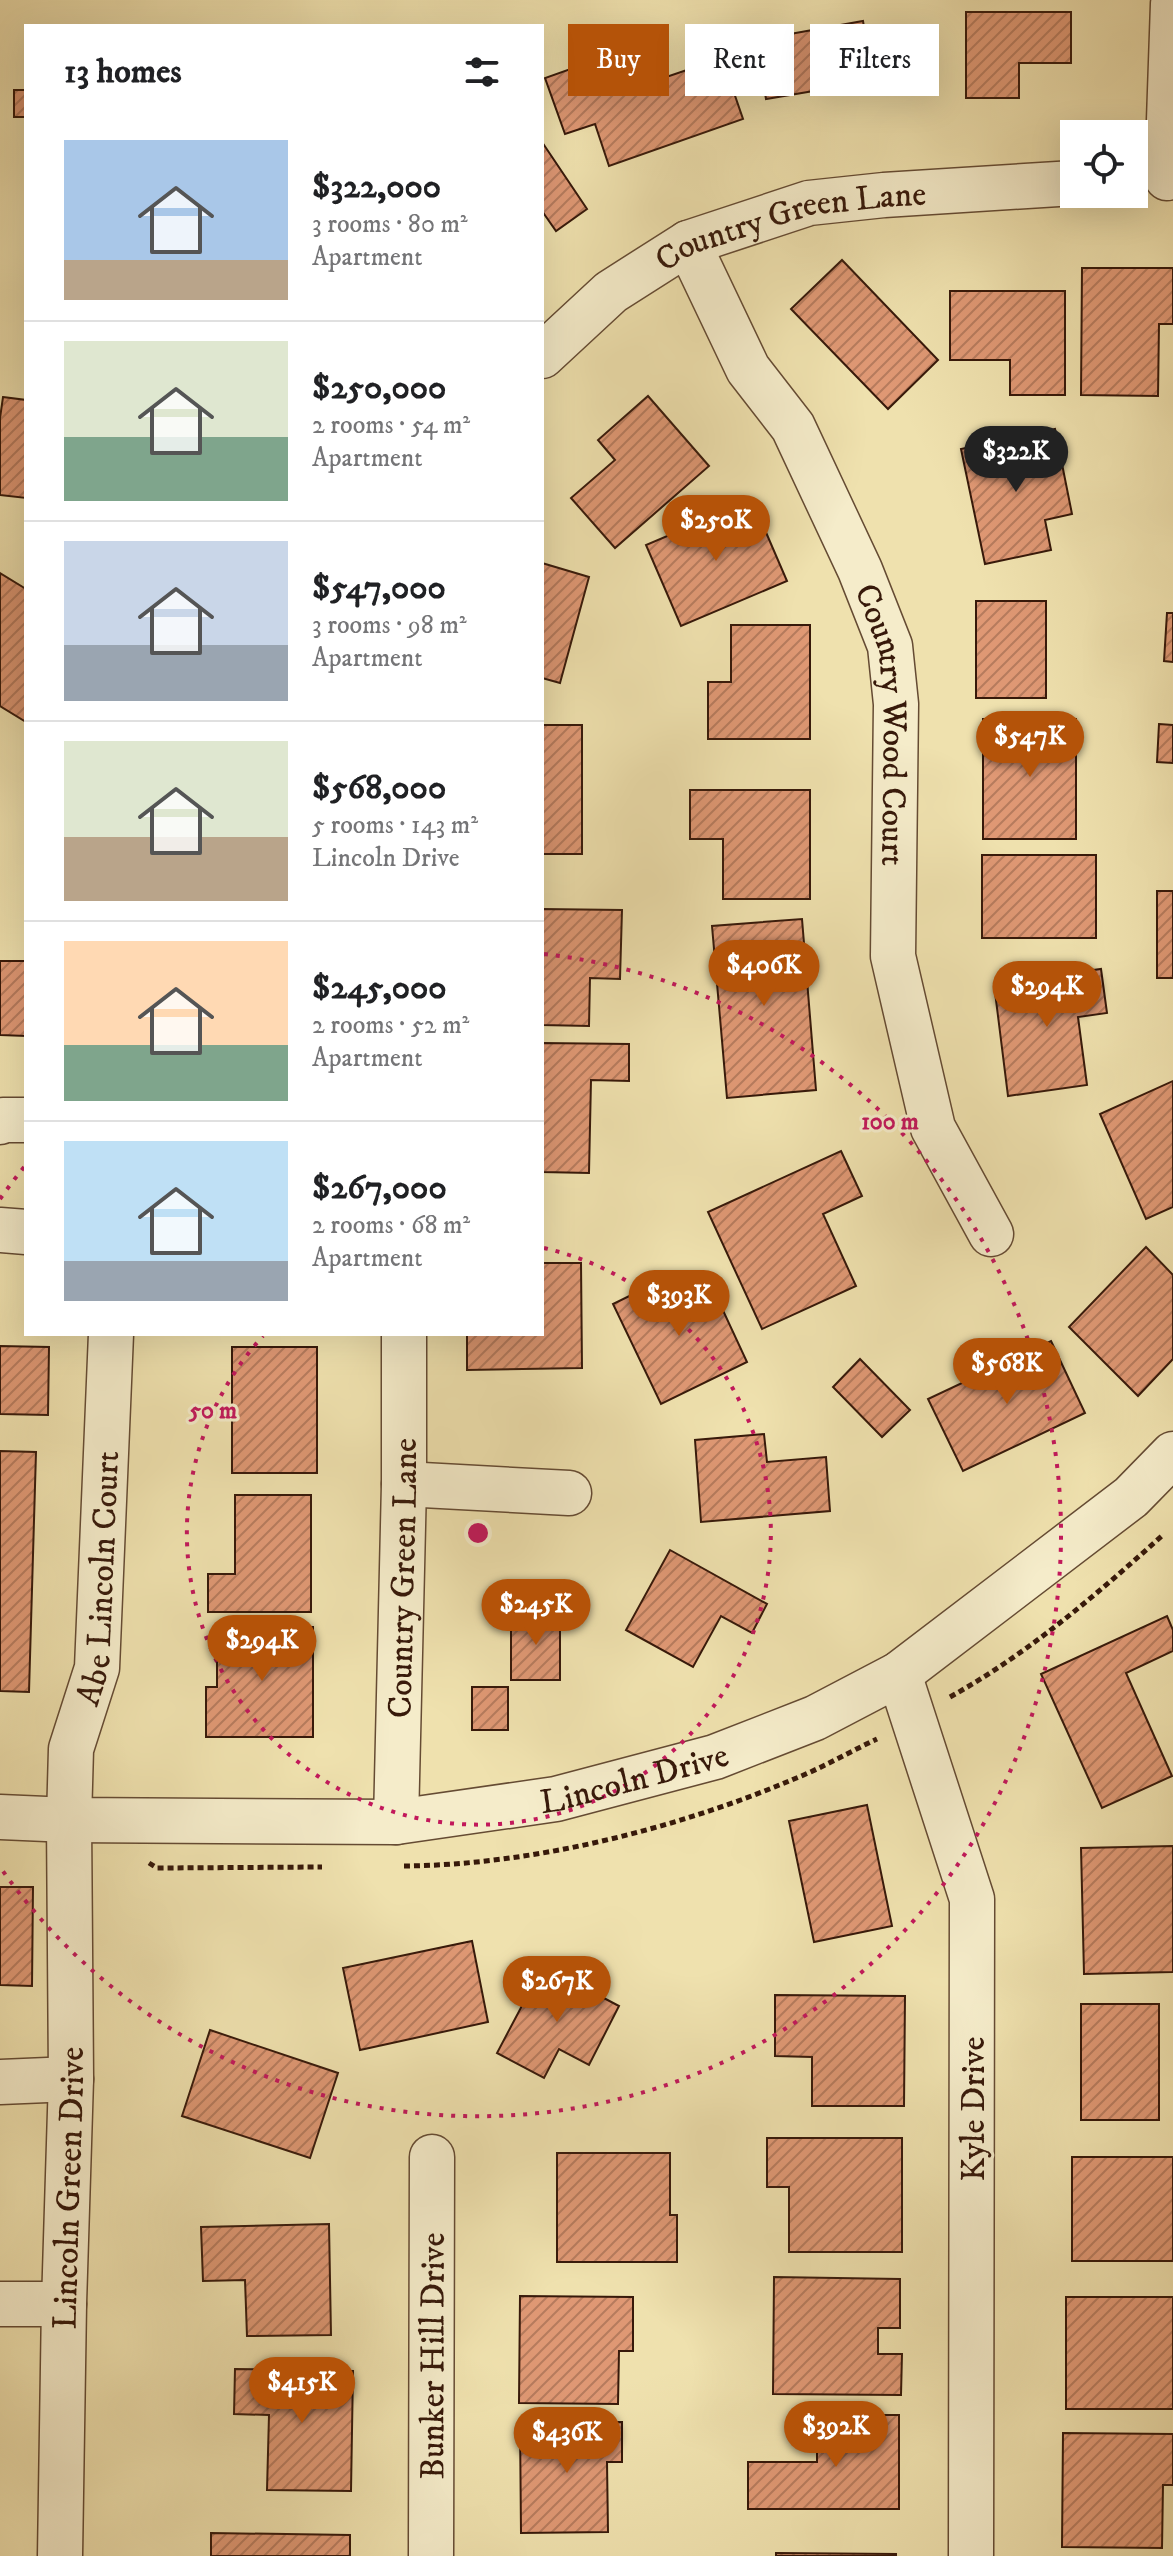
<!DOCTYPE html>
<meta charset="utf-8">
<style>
:root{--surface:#fff;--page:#f2f2f2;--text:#202124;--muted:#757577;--line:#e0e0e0;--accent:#b45309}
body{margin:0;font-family:"IM FELL DW Pica",serif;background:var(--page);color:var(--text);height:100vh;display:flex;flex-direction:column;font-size:30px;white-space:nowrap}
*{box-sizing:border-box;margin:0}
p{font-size:26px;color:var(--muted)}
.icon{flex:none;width:44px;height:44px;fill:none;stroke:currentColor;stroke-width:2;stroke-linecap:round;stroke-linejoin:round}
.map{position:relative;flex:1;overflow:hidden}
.details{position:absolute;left:24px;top:24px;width:520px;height:1312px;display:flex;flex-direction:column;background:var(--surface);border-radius:0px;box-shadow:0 8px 32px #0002}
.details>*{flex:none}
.banner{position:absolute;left:568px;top:24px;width:484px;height:72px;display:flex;gap:16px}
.controls{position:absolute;left:1060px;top:120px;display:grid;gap:16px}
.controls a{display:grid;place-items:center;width:88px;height:88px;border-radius:0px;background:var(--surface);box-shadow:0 8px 32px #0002;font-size:40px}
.price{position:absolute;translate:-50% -68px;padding:0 18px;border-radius:28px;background:var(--accent);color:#fff;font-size:26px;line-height:52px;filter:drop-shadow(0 2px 4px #0008)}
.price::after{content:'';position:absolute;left:50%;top:48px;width:24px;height:18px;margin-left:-12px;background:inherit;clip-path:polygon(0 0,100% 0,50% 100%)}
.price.selected{background:#222;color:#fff}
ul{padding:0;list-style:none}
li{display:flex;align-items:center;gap:24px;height:200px;padding:0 40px}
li+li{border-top:2px solid var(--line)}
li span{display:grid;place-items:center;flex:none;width:224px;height:160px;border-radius:0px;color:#555}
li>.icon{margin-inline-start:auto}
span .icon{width:96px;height:96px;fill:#fffc;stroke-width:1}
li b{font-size:34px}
h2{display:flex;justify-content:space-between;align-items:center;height:96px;padding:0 40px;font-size:34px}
.chip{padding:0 28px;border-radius:0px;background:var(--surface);box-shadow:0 8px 32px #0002;font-size:28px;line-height:72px}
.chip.selected{background:var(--accent);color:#fff}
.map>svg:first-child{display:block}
.building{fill:url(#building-hatch);stroke:#37190a;stroke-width:2}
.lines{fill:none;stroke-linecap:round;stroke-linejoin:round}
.minor-casing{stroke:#654b33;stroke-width:47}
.path{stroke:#37190a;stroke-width:5;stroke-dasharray:6 4;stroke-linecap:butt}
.minor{stroke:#f5ecca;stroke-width:44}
.ring{fill:none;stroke:#c2185b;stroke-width:4;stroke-dasharray:4 8}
.labels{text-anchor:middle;stroke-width:6;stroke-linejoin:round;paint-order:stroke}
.street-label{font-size:34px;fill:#37190a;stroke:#f5ecca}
.centre{fill:#c2185b;stroke:#f5ecca;stroke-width:4}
.ring-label{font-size:24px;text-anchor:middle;font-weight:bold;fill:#c2185b;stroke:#f5ecca;stroke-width:6;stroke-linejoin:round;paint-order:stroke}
</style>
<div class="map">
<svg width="1173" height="2556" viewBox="0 0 1173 2556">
<defs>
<pattern id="building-hatch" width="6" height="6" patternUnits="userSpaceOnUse" patternTransform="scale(2)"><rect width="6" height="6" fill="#df9874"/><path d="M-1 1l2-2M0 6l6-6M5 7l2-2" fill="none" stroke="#b67b5d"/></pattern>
</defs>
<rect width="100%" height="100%" fill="#efe1ae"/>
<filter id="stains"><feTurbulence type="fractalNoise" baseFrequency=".0025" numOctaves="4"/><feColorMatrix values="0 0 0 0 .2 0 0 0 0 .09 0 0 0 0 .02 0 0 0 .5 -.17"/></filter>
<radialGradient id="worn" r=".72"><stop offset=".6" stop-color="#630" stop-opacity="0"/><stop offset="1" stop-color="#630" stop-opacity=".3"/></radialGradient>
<g class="building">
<path d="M966,12H1071V63H1019V98H966Z"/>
<path d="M863,21L873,81L766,99L756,40Z"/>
<path d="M624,50L637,87L722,58L743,119L609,166L595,124L565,134L545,78Z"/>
<rect x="14" y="90" width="12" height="27"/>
<path d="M542,142L587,209L556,231L542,211Z"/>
<path d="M842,260L938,360L888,409L791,309Z"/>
<path d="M1082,268H1173V324H1159L1158,396L1081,395Z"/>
<path d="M950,291H1065V395H1010V360H950Z"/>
<path d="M648,396L709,466L615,548L571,498L615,460L598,440Z"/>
<path d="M3,397L26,400V498L0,495V418Z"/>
<path d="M1055,429L1072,514L1045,520L1051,550L985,564L961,449Z"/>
<path d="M752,500L787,581L681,626L646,545Z"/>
<path d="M542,563L589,577L560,683L542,678Z"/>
<path d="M0,573L26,589V722L0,706Z"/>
<rect x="976" y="601" width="70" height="97"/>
<path d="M1167,613H1173V662L1164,661Z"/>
<path d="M731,625H810V739H708V682H731Z"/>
<rect x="983" y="719" width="93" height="120"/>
<path d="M1159,724L1173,725V763L1157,762Z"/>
<rect x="542" y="725" width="40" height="129"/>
<path d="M690,790H810V899H723V839H690Z"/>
<rect x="982" y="855" width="114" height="83"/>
<rect x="1157" y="891" width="16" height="87"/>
<path d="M542,909L622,910L620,979L590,978L589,1026L542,1025Z"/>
<path d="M802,919L816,1090L727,1098L712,926Z"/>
<path d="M0,961H26V1036L0,1035Z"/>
<path d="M1101,969L1107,1013L1078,1017L1087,1085L1008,1096L994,984Z"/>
<path d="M542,1043L629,1044V1081L591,1080L589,1173L542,1172Z"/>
<path d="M1173,1081V1207L1146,1219L1100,1114Z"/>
<path d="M841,1151L862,1196L823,1214L856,1286L762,1329L708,1212Z"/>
<path d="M1146,1247L1173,1275V1359L1138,1396L1069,1327Z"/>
<path d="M542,1263H581L582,1368L467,1370V1334H542Z"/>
<path d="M672,1275L686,1304L714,1291L747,1362L661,1404L613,1304Z"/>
<path d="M1051,1341L1085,1413L963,1471L928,1399Z"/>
<path d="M0,1346L49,1347L48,1415L0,1414Z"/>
<rect x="232" y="1347" width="85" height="126"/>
<path d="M860,1359L910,1410L882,1437L833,1387Z"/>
<path d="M764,1434L767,1462L826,1457L830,1511L701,1522L695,1440Z"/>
<path d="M0,1451L36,1452L29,1692L0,1691Z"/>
<path d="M235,1495H311V1612H208V1574H235Z"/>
<path d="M670,1550L767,1604L752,1633L721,1616L693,1667L626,1630Z"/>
<rect x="511" y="1614" width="49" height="66"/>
<path d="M1167,1616L1173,1630V1651L1126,1673L1172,1776L1102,1808L1041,1674Z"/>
<path d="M217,1627H313V1737H206V1687H217Z"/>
<rect x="472" y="1687" width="36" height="43"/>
<path d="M867,1805L892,1926L814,1942L789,1821Z"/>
<path d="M1173,1846V1972L1084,1974L1081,1848Z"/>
<path d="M0,1887H33L32,1986L0,1985Z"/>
<path d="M472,1941L488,2022L360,2050L343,1968Z"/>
<path d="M543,1966L619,2006L589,2065L559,2049L544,2078L497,2053Z"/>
<path d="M775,1995L905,1996L904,2106H812V2057L775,2056Z"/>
<rect x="1081" y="2004" width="78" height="116"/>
<path d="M210,2030L338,2073L310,2158L182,2116Z"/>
<path d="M767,2138H902V2252H789V2187H767Z"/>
<path d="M557,2153H670V2215H677V2262H557Z"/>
<rect x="1072" y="2157" width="101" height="104"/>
<path d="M329,2224L331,2335L247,2336L245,2280L203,2281L201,2227Z"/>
<path d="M774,2277L900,2279V2328H878V2354H902L901,2395L773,2394Z"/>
<path d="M520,2296L633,2297V2351H619L618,2404L519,2403Z"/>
<rect x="1066" y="2297" width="107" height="112"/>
<path d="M235,2369L353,2371L351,2491L267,2490L269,2415L234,2414Z"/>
<path d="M817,2415H899V2509H748V2462H817Z"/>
<path d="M622,2422V2462H607L608,2532L521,2533L520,2423Z"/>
<path d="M1063,2433L1173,2434V2485H1163L1162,2548L1062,2547Z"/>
<path d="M211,2533L350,2535V2556H211Z"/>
<path d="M776,2553L896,2554V2556H776Z"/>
</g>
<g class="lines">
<g class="minor-casing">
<g id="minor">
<path d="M1167,178L1173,4"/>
<path id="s1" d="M688,243L748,369L793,427L860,570L890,646L896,704L893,956L933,1128L991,1234"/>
<path id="s2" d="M542,356L611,292L688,243L809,203L884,195L1074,183"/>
<path d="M0,1122L3,1120H26"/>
<path d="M0,1230L26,1232"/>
<path d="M404,1484L569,1493"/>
<path d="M899,1674L972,1899L971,2556"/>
<path id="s3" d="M0,1817L69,1820L396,1822L556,1799L715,1757L815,1718L899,1674L1131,1497L1173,1454"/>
<path id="s4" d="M396,1822L404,1484V1334"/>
<path d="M0,2082L71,2079"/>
<path d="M0,2304H64"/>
<path id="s5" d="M60,2556L64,2304L71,2079L69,1820L71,1749L97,1668L111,1334"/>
<path id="s6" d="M431,2556L432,2157"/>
</g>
</g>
<g class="path">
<path d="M950,1697C1029,1653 1096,1595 1164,1534"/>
<path d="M149,1863L157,1868L322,1867"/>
<path d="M404,1866C532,1865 676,1829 794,1779C822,1768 849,1752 877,1739"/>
</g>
<use href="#minor" class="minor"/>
</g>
<g class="ring">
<path d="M544 1248A292 292 0 1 1 263 1336"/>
<path d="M0 1199A583 583 0 0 1 25 1166M544 954A583 583 0 1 1 0 1867"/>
</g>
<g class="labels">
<g class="street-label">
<text dy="12" stroke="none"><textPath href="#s2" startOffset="290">Country Green Lane</textPath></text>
<text dy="12" stroke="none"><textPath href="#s1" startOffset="530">Country Wood Court</textPath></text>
<text dy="12" stroke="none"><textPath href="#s5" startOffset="982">Abe Lincoln Court</textPath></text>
<text dy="12" stroke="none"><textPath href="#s4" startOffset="244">Country Green Lane</textPath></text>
<text dy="12" stroke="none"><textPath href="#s3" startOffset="638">Lincoln Drive</textPath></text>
<text transform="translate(972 2109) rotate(-90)" y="12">Kyle Drive</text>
<text dy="12" stroke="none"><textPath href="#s5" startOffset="368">Lincoln Green Drive</textPath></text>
<text dy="12" stroke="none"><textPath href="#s6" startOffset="200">Bunker Hill Drive</textPath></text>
</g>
</g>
<circle cx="478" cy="1533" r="12" class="centre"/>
<g class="ring-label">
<text x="890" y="1129">100 m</text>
<text x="213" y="1418">50 m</text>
</g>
<rect width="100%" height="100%" filter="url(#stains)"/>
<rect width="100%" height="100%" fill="url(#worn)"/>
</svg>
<div class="controls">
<a><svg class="icon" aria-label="locate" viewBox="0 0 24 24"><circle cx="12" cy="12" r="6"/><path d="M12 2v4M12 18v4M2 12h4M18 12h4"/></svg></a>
</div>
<b class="price selected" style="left:1016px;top:494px">$322K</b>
<b class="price" style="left:716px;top:563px">$250K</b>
<b class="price" style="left:1030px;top:779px">$547K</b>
<b class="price" style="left:764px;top:1008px">$406K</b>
<b class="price" style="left:1047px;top:1029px">$294K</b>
<b class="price" style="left:679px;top:1338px">$393K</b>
<b class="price" style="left:1007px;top:1406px">$568K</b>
<b class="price" style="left:536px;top:1647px">$245K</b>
<b class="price" style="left:262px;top:1683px">$294K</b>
<b class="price" style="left:557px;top:2024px">$267K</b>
<b class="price" style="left:302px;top:2425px">$415K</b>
<b class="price" style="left:836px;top:2469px">$392K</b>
<b class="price" style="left:567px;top:2475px">$436K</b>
<div class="banner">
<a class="chip selected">Buy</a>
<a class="chip">Rent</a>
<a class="chip">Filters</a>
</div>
<section class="details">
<h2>13 homes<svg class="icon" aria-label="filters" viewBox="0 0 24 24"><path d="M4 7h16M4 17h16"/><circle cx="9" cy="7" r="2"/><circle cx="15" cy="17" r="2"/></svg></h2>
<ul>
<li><span style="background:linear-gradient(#a9c7e8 75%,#b9a48a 0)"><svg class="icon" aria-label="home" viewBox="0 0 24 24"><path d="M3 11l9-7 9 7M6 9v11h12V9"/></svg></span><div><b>$322,000</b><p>3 rooms · 80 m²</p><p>Apartment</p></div></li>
<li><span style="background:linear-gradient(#dfe7d0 60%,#7fa58c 0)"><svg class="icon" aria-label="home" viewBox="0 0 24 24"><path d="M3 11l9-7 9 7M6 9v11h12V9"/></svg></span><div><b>$250,000</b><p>2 rooms · 54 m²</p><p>Apartment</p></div></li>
<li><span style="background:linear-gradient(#c9d6e8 65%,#9aa5b1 0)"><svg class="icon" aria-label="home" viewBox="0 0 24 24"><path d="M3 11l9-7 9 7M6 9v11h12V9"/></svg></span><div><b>$547,000</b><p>3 rooms · 98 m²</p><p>Apartment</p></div></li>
<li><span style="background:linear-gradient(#dfe7d0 60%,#b9a48a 0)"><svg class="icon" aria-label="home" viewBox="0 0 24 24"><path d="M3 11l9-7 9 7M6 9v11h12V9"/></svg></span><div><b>$568,000</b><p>5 rooms · 143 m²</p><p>Lincoln Drive</p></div></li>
<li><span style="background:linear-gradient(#ffd9b3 65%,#7fa58c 0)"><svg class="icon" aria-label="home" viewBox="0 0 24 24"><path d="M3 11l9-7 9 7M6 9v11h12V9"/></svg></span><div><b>$245,000</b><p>2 rooms · 52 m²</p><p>Apartment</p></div></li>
<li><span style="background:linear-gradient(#bfe0f5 75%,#9aa5b1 0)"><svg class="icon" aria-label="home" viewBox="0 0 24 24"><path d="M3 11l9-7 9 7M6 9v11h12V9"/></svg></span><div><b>$267,000</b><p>2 rooms · 68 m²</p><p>Apartment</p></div></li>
</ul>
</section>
</div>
